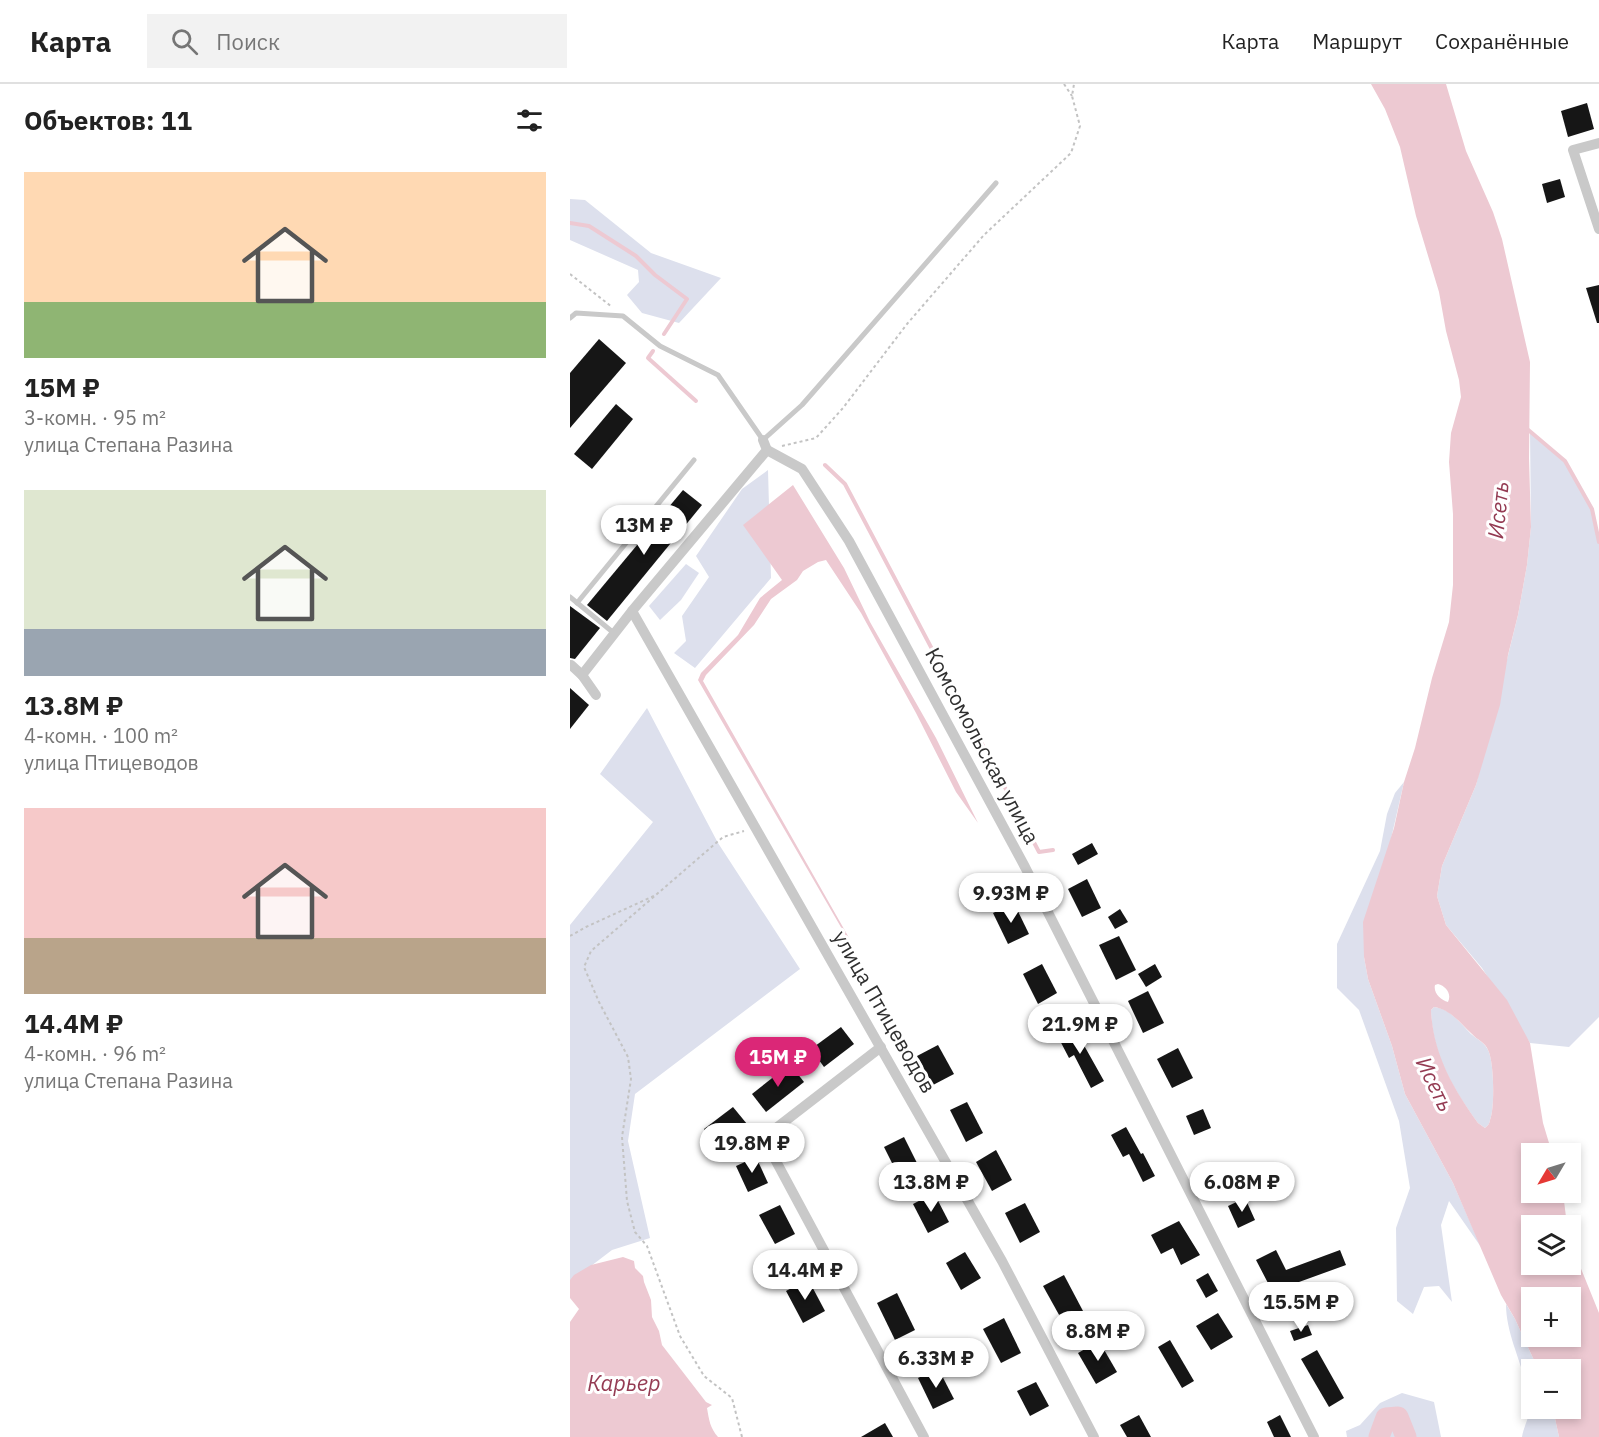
<!DOCTYPE html>
<html lang="ru">
<meta charset="utf-8">
<style>
:root{--surface:#fff;--page:#f2f2f2;--text:#222;--muted:#767676;--line:#e0e0e0;--accent:#db2777}
body{margin:0;font-family:"IBM Plex Sans",sans-serif;background:var(--page);color:var(--text);height:100vh;display:flex;flex-direction:column;font-size:22px;white-space:nowrap}
*{box-sizing:border-box;margin:0}
p{font-size:20px;color:var(--muted)}
.icon{flex:none;width:33px;height:33px;fill:none;stroke:currentColor;stroke-width:2;stroke-linecap:round;stroke-linejoin:round}
.map{position:relative;flex:1;overflow:hidden}
.panel{display:flex;flex-direction:column;background:var(--surface);width:570px}
.panel>*{flex:none}
.needle{width:39px;rotate:232deg}
.tools{position:absolute;left:951px;top:1059px;display:grid;gap:12px}
.tools a{display:grid;place-items:center;width:60px;height:60px;border-radius:0px;background:var(--surface);box-shadow:0 3px 9px #0003;font-size:30px}
.price{position:absolute;translate:-50% -51px;padding:0 14px;border-radius:21px;background:#fff;color:#222;font-size:20px;line-height:39px;filter:drop-shadow(0 2px 3px #0008)}
.price::after{content:'';position:absolute;left:50%;top:36px;width:18px;height:14px;margin-left:-9px;background:inherit;clip-path:polygon(0 0,100% 0,50% 100%)}
.price.selected{background:var(--accent);color:#fff}
ul{padding:0;list-style:none}
li{display:grid;align-content:center;gap:12px;height:318px;padding:0 24px}
li span{display:grid;place-items:center;height:186px;border-radius:0px;color:#555}
li>.icon{margin-inline-start:auto}
span .icon{width:108px;height:108px;fill:#fffc;stroke-width:1}
li b{font-size:26px}
h2{display:flex;justify-content:space-between;align-items:center;height:72px;padding:0 24px;font-size:26px}
header{display:flex;align-items:center;gap:36px;box-sizing:border-box;height:84px;padding:0 30px;background:var(--surface);border-bottom:2px solid var(--line)}
header strong{font-size:28px}
nav{display:flex;gap:33px;margin-inline-start:auto;font-size:21px}
.search{width:420px;height:54px;background:var(--page);display:flex;align-items:center;gap:15px;box-sizing:border-box;padding:0 21px;border-radius:0px;color:var(--muted);font-size:22px}
main{display:flex;flex:1;min-height:0}
.map>svg:first-child{display:block}
.green{fill:#dde0ed}
.water{fill:#edc9d2;fill-rule:evenodd}
.lines{fill:none;stroke-linecap:round;stroke-linejoin:round}
.stream{stroke:#edc9d2;stroke-width:4}
.river{stroke:#edc9d2;stroke-width:21}
.building{fill:#161616}
.path{stroke:#c3c3c3;stroke-width:2;stroke-dasharray:3 3;stroke-linecap:butt}
.service{stroke:#c9c9c9;stroke-width:5}
.minor{stroke:#c9c9c9;stroke-width:10}
.labels{text-anchor:middle;stroke-width:6;stroke-linejoin:round;paint-order:stroke}
.street-label{font-size:21px;fill:#2f2f2f;stroke:#fff}
.water-label{font-size:22px;font-style:italic;fill:#943b53;stroke:#fff}
</style>
<header>
<strong>Карта</strong>
<div class="search"><svg class="icon" aria-label="search" viewBox="0 0 24 24"><circle cx="10" cy="10" r="6"/><path d="M15 15l6 6"/></svg>Поиск</div>
<nav><a>Карта</a><a>Маршрут</a><a>Сохранённые</a></nav>
</header>
<main>
<section class="panel">
<h2>Объектов: 11<svg class="icon" aria-label="filters" viewBox="0 0 24 24"><path d="M4 7h16M4 17h16"/><circle cx="9" cy="7" r="2"/><circle cx="15" cy="17" r="2"/></svg></h2>
<ul>
<li><span style="background:linear-gradient(#ffd9b3 70%,#8fb573 0)"><svg class="icon" aria-label="home" viewBox="0 0 24 24"><path d="M3 11l9-7 9 7M6 9v11h12V9"/></svg></span><div><b>15M ₽</b><p>3-комн. · 95 m²</p><p>улица Степана Разина</p></div></li>
<li><span style="background:linear-gradient(#dfe7d0 75%,#9aa5b1 0)"><svg class="icon" aria-label="home" viewBox="0 0 24 24"><path d="M3 11l9-7 9 7M6 9v11h12V9"/></svg></span><div><b>13.8M ₽</b><p>4-комн. · 100 m²</p><p>улица Птицеводов</p></div></li>
<li><span style="background:linear-gradient(#f6c9c9 70%,#b9a48a 0)"><svg class="icon" aria-label="home" viewBox="0 0 24 24"><path d="M3 11l9-7 9 7M6 9v11h12V9"/></svg></span><div><b>14.4M ₽</b><p>4-комн. · 96 m²</p><p>улица Степана Разина</p></div></li>
</ul>
</section>
<div class="map">
<svg width="1029" height="1353" viewBox="0 0 1029 1353">
<rect width="100%" height="100%" fill="#fff"/>
<g class="green">
<path d="M0,115L15,116L81,169L151,194L109,239L72,229L57,211L69,198L68,186L0,156Z"/>
<path d="M960,346L995,377L1022,425L1029,458V933L999,963L960,959L912,884L876,841L867,812L872,782L906,701L948,531L957,481L961,443Z"/>
<path d="M198,386L201,494L125,584L104,569L116,557L112,532L139,493L126,472L172,405Z"/>
<path d="M116,480L129,489L111,516L90,536L79,522Z"/>
<path d="M77,624L148,759L230,885L65,1010L58,1057L80,1154L42,1166L0,1198V841L83,738L30,690Z"/>
<path d="M834,698L794,873L798,895L822,962L835,1010L883,1099L911,1163L879,1117L871,1141L882,1218L869,1202L854,1203L843,1230L827,1217L826,1144L840,1104L829,1037L789,926L767,904V860L810,767L817,730L825,709Z"/>
<path d="M864,923C880,924 891,940 901,950C908,956 914,958 918,966C924,977 925,1024 920,1036C919,1041 918,1041 915,1044L908,1039C883,1005 862,970 861,926Z"/>
<path d="M936,1220L945,1235L968,1285L962,1286V1324L983,1325L989,1353H952C953,1344 959,1335 959,1326C960,1290 936,1257 936,1220Z"/>
<path d="M832,1309L864,1318L871,1353H777L776,1347L790,1341L810,1319Z"/>
</g>
<g class="water">
<path d="M801,0H876L896,67L923,128L932,155L960,278L959,374L961,443L957,481L948,531L938,571L930,621L906,701L872,782L867,812L876,841L937,916L960,959L973,1039L982,1069L962,1070V1108L993,1109L997,1141L962,1142V1180H1000L1001,1160L1029,1229V1353H989L983,1325L1000,1324V1286L968,1285L945,1235L931,1211L883,1099L835,1010L822,962L798,895L794,873L793,838L824,744L834,698L845,664L862,594L879,538L883,501V430L879,378L881,349L891,313L889,296L876,247L869,208L846,132L830,63L815,25ZM868,900C876,902 882,910 878,918C871,916 863,909 865,901ZM864,923C880,925 891,940 902,950C907,956 915,958 918,966C924,977 925,1024 920,1036C919,1041 918,1041 915,1044L908,1039C883,1004 863,970 861,926ZM962,1214H1000V1252H962Z"/>
<path d="M223,401L274,484L300,538L366,654L408,739L386,708L346,629L291,529L256,476L248,478L233,487L227,496L201,515L184,541L136,591L133,597L278,852L283,864L128,596L131,589L168,551L190,514L212,496L173,441Z"/>
<path d="M53,1173L64,1177L65,1184L73,1192L74,1198L81,1216L82,1233L89,1247L92,1261L136,1318L142,1321L137,1324C139,1336 140,1344 148,1353H0V1238L9,1225L0,1214V1196L4,1191L21,1181Z"/>
</g>
<g class="lines">
<g class="stream">
<path d="M0,139L19,142L66,172L85,191L117,215L94,250"/>
<path d="M83,267L78,274L126,317"/>
<path d="M956,344L995,377L1022,425L1029,458"/>
<path d="M255,381L275,400L469,768L483,766"/>
</g>
<path class="river" d="M809,1353L816,1334L828,1333L836,1353"/>
</g>
<g class="building">
<path d="M1017,19L1024,45L998,53L991,27Z"/>
<path d="M990,95L995,113L977,119L972,100Z"/>
<path d="M1029,201V239H1027L1016,204Z"/>
<path d="M29,255L56,279L0,344V289Z"/>
<path d="M46,320L63,335L22,385L4,370Z"/>
<path d="M113,406L132,421L37,537L17,521Z"/>
<path d="M0,522L30,544L5,575L0,574Z"/>
<path d="M0,604L19,621L0,645Z"/>
<path d="M522,759L528,770L508,781L502,770Z"/>
<path d="M517,795L531,824L512,833L498,805Z"/>
<path d="M444,819L459,850L438,860L423,829Z"/>
<path d="M550,825L558,838L545,845L538,833Z"/>
<path d="M549,852L566,886L546,896L529,861Z"/>
<path d="M472,880L487,909L468,920L453,890Z"/>
<path d="M585,880L592,893L576,903L568,890Z"/>
<path d="M578,907L594,939L573,949L558,917Z"/>
<path d="M502,940L534,997L521,1004L504,971L499,974L486,949Z"/>
<path d="M271,943L284,960L254,983L241,965Z"/>
<path d="M368,961L384,990L363,1001L347,972Z"/>
<path d="M608,964L623,994L602,1004L587,975Z"/>
<path d="M220,980L234,998L196,1028L182,1010Z"/>
<path d="M397,1018L413,1049L396,1058L380,1026Z"/>
<path d="M163,1023L177,1040L148,1063L134,1045Z"/>
<path d="M633,1025L641,1044L624,1051L616,1032Z"/>
<path d="M556,1043L571,1070L573,1069L585,1092L573,1098L559,1070L553,1073L541,1051Z"/>
<path d="M334,1053L347,1079L327,1089L314,1063Z"/>
<path d="M426,1066L442,1096L422,1107L406,1078Z"/>
<path d="M186,1073L198,1099L178,1108L166,1082Z"/>
<path d="M660,1080L665,1092L648,1099L643,1087Z"/>
<path d="M364,1109L379,1138L358,1149L343,1120Z"/>
<path d="M675,1114L685,1136L668,1144L658,1122Z"/>
<path d="M455,1119L470,1148L450,1159L435,1129Z"/>
<path d="M210,1121L225,1150L205,1160L189,1131Z"/>
<path d="M609,1137L630,1171L611,1181L603,1164L591,1170L581,1151Z"/>
<path d="M706,1166L716,1186L770,1166L776,1181L718,1202L725,1216L711,1224L686,1176Z"/>
<path d="M395,1168L411,1194L391,1206L376,1179Z"/>
<path d="M638,1189L648,1207L636,1214L626,1196Z"/>
<path d="M494,1191L513,1227L493,1238L473,1202Z"/>
<path d="M238,1195L255,1227L233,1239L216,1207Z"/>
<path d="M327,1209L345,1246L325,1256L307,1219Z"/>
<path d="M648,1229L663,1253L641,1266L626,1242Z"/>
<path d="M434,1234L451,1269L431,1279L413,1245Z"/>
<path d="M738,1241L742,1251L724,1257L720,1247Z"/>
<path d="M600,1256L624,1297L612,1304L588,1263Z"/>
<path d="M529,1257L547,1288L526,1300L508,1269Z"/>
<path d="M747,1266L774,1314L759,1323L731,1275Z"/>
<path d="M368,1284L384,1315L363,1325L348,1294Z"/>
<path d="M466,1298L479,1322L460,1332L447,1307Z"/>
<path d="M569,1331L581,1353H557L550,1341Z"/>
<path d="M710,1331L721,1353H704L697,1338Z"/>
<path d="M315,1339L323,1353H291Z"/>
</g>
<g class="lines">
<g class="path">
<path d="M494,0L502,12"/>
<path d="M0,190L42,223"/>
<path d="M212,362L246,354L273,324L337,240L414,151L501,69L510,42L502,12L504,0"/>
<path d="M0,852L16,843L86,811"/>
<path d="M172,1353L162,1314L134,1292L110,1252L77,1162L65,1148L57,1117L52,1053L61,995L58,973L29,918L14,883L21,867L153,753L174,747"/>
</g>
<g class="service">
<path d="M0,234L6,229L53,232L90,262L148,291L193,356L232,321L426,99"/>
<path d="M0,513L45,550"/>
<path d="M7,519L124,376"/>
</g>
<g class="minor">
<path d="M1029,59L1003,66L1029,145"/>
<path d="M197,366L232,385L279,457L455,783L744,1353"/>
<path d="M62,527L432,1177L524,1353"/>
<path d="M1,581L12,591L62,527L197,366L193,356"/>
<path d="M12,591L26,611"/>
<path d="M311,963L201,1048L200,1066L354,1353"/>
</g>
</g>
<g class="labels">
<g class="street-label">
<text transform="translate(412 662) rotate(62)" y="7">Комсомольская улица</text>
<text transform="translate(314 928) rotate(60)" y="7">улица Птицеводов</text>
</g>
<g class="water-label">
<text transform="translate(928 426) rotate(-84)" y="8">Исеть</text>
<text transform="translate(865 1000) rotate(64)" y="8">Исеть</text>
<text x="54" y="1307">Карьер</text>
</g>
</g>
</svg>
<div class="tools">
<a><svg class="needle" viewBox="-14 -14 28 28"><path d="M0-13l5 13h-10z" fill="#e53935"/><path d="M0 13l5-13h-10z" fill="#767676"/></svg></a>
<a><svg class="icon" aria-label="layers" viewBox="0 0 24 24"><path d="M12 4l9 5-9 5-9-5zM3 14l9 5 9-5"/></svg></a>
<a>+</a>
<a>−</a>
</div>
<b class="price" style="left:74px;top:472px">13M ₽</b>
<b class="price" style="left:441px;top:840px">9.93M ₽</b>
<b class="price" style="left:510px;top:971px">21.9M ₽</b>
<b class="price selected" style="left:208px;top:1004px">15M ₽</b>
<b class="price" style="left:182px;top:1090px">19.8M ₽</b>
<b class="price" style="left:361px;top:1129px">13.8M ₽</b>
<b class="price" style="left:672px;top:1129px">6.08M ₽</b>
<b class="price" style="left:235px;top:1217px">14.4M ₽</b>
<b class="price" style="left:731px;top:1249px">15.5M ₽</b>
<b class="price" style="left:528px;top:1278px">8.8M ₽</b>
<b class="price" style="left:366px;top:1305px">6.33M ₽</b>
</div>
</main>
